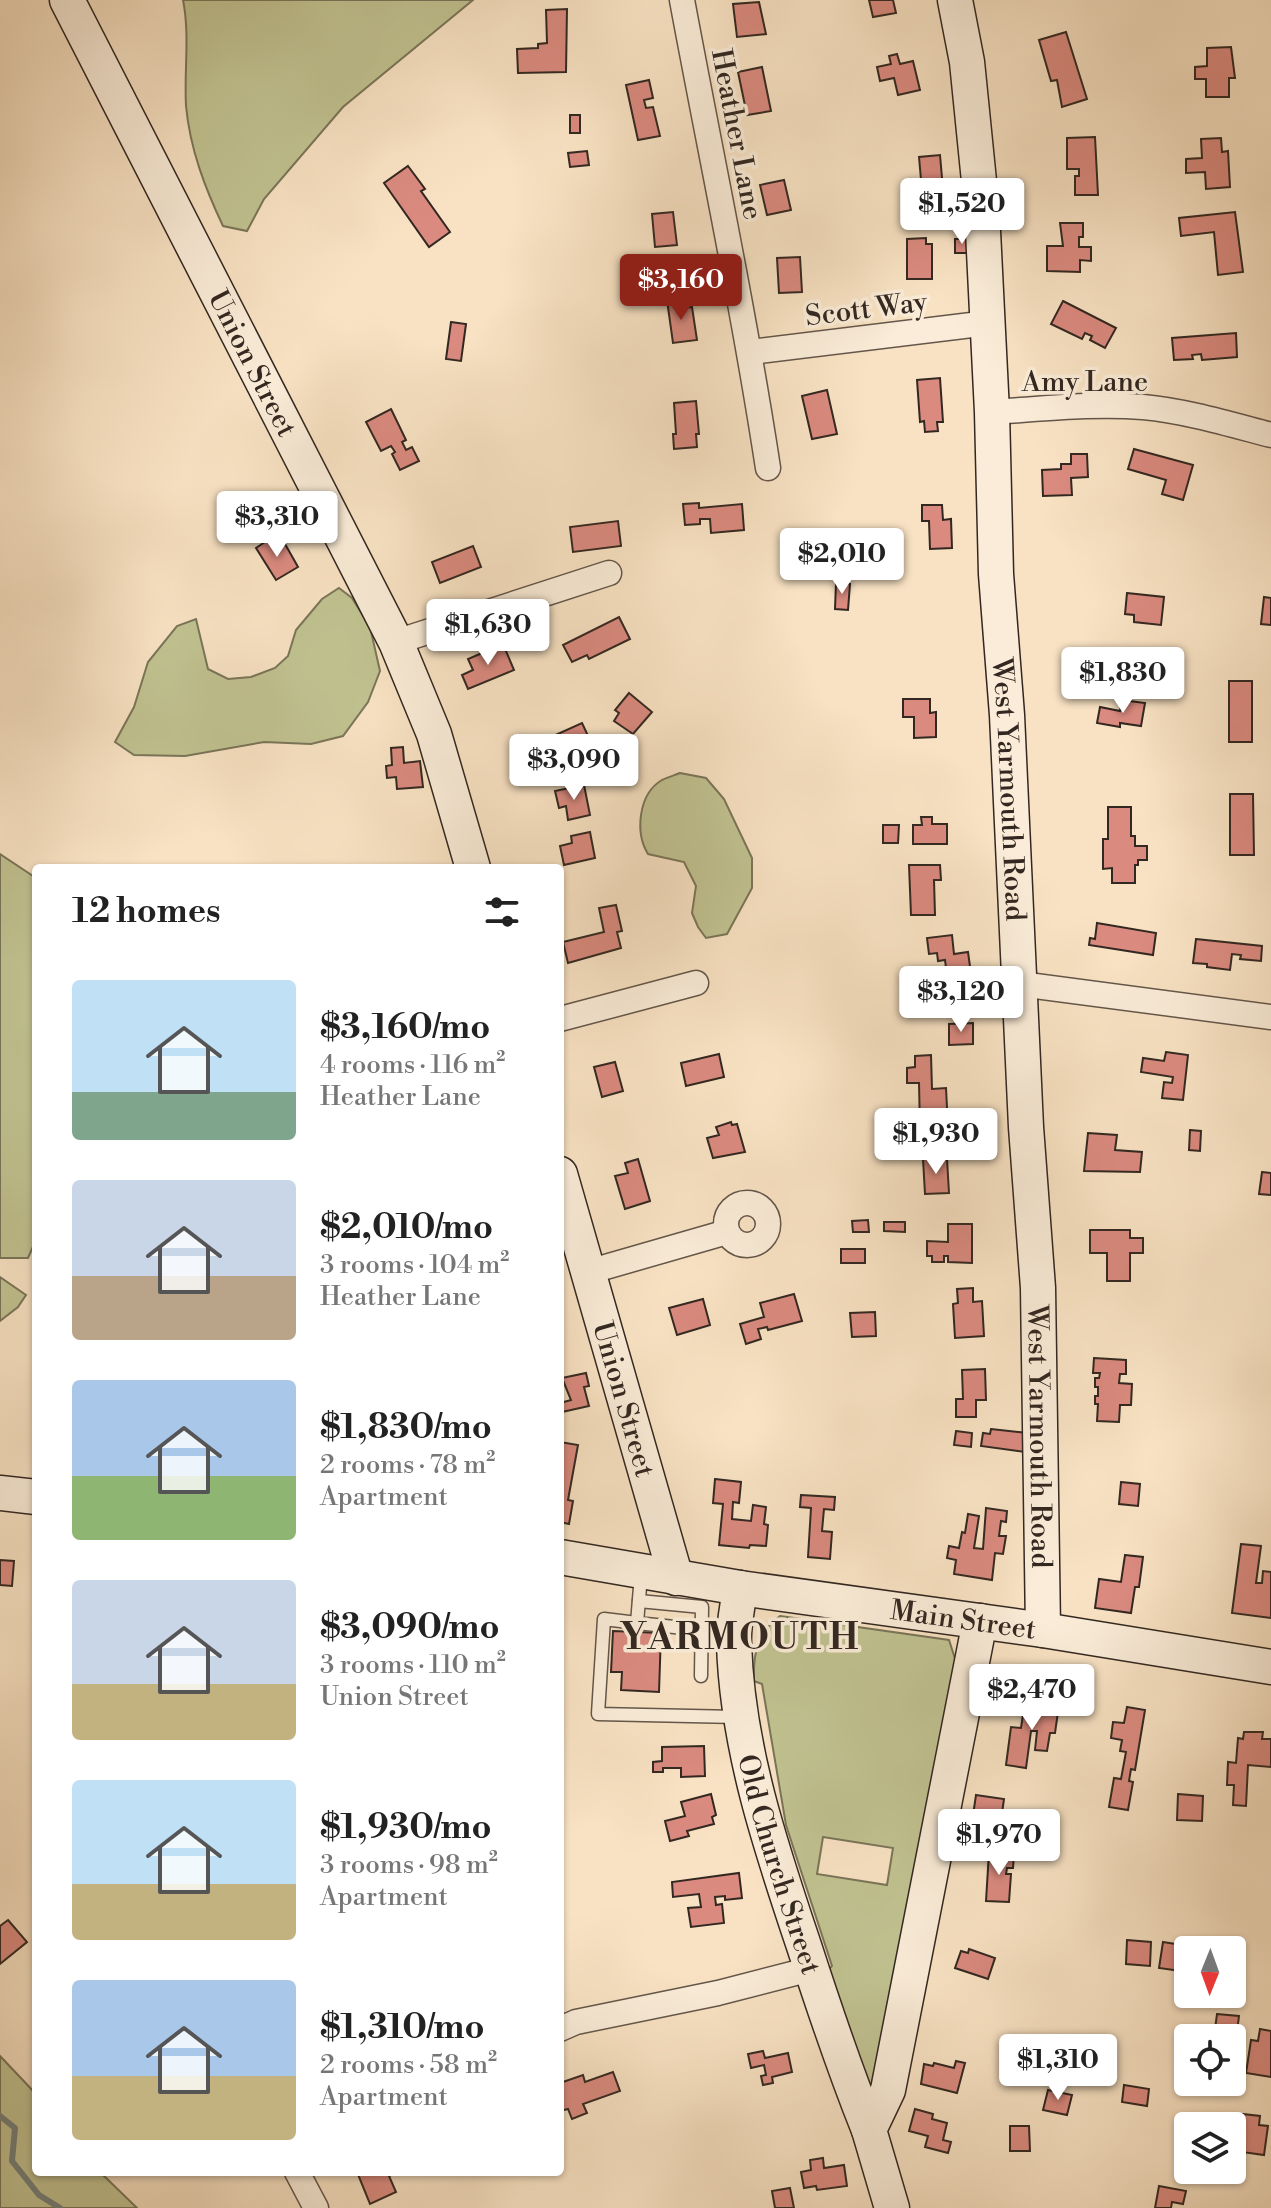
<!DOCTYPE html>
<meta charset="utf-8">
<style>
:root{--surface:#fff;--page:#f2f2f2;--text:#222;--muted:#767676;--accent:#8f2418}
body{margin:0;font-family:"Libre Bodoni",serif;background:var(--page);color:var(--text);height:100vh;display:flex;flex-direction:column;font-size:30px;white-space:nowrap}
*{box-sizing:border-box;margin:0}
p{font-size:26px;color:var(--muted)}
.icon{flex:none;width:44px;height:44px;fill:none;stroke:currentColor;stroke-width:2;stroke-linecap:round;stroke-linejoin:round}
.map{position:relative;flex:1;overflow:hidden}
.drawer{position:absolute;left:32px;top:864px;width:532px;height:1312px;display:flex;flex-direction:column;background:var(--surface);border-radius:8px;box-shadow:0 2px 6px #0004}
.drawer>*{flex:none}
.needle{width:52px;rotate:181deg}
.tools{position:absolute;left:1174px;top:1936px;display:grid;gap:16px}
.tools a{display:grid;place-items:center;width:72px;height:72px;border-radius:8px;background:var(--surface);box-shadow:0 2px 6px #0004;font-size:40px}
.price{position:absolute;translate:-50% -68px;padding:0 18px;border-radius:8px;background:#fff;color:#222;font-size:26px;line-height:52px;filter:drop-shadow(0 2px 4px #0008)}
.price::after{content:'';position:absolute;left:50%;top:48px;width:24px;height:18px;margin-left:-12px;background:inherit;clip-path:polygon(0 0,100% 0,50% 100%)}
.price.active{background:var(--accent);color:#fff}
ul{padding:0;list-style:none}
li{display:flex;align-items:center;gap:24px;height:200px;padding:0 40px}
li span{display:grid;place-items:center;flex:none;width:224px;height:160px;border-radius:8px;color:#555}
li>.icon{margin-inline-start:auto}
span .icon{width:96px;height:96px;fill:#fffc;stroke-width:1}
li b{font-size:34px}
h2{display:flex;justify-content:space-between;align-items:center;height:96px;padding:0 40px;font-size:34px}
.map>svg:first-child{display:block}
.green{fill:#c1c291;stroke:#7a7559;stroke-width:2;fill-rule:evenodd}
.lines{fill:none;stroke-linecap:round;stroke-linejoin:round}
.stream{stroke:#74817d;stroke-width:6}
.building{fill:#da8a7f;stroke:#332821;stroke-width:2}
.lane-casing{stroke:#64564a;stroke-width:15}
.street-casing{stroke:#64564a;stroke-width:27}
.secondary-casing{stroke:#332821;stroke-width:37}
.lane{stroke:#faecd8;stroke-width:12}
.street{stroke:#faecd8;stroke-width:24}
.secondary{stroke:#faecd8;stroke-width:34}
.labels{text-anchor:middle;stroke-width:7;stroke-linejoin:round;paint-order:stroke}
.street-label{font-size:28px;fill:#332821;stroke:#faecd8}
.district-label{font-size:36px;font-weight:bold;letter-spacing:2px;fill:#332821;stroke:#faecd8}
</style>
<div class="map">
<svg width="1271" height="2208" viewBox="0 0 1271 2208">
<rect width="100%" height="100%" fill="#f8e2c3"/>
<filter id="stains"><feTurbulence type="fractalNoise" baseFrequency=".0025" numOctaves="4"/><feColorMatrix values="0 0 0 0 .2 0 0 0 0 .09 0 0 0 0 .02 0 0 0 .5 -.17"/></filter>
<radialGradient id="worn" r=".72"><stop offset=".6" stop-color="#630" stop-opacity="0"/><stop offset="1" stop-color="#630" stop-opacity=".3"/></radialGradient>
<g class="green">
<path d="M183,0H473L343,107L264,199L247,231L223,226C205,188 190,149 186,106C184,71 190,35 183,0Z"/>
<path d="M339,588L352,598L370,627L380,671L368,702L343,736L311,744L264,742L185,756L134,755L115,742L134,707L148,662L177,626L196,619L208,669L228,679L251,677L275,668L288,656L296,630L322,599Z"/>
<path d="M680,773L706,778L724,799L752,858V888L727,934L706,938L698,927L692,913L696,886L684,862L648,854C635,833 638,794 662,780C668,777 675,775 680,773Z"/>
<path d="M0,854L36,878V1240L28,1258H0Z"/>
<path d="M0,1277L26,1295L18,1307L0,1321Z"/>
<path d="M780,1616L949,1640L958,1668L881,2082L870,2093L827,1971L832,1966L786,1825L762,1684L754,1681C753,1653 757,1633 780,1616ZM823,1837L893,1848L887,1885L817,1874Z"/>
<path d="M0,2056L36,2094V2172H100L137,2208H0Z"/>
</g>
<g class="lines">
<path class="stream" d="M0,2116L15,2128L12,2161L39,2195L60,2208"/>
</g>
<g class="building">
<path d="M869,0H893L896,13L873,17Z"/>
<path d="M759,2L766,34L737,37L733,4Z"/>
<path d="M567,9L566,72L518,73L517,49L538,48V44L547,43L546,10Z"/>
<path d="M1066,32L1087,99L1062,107L1057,80L1051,81L1039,40Z"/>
<path d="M1231,47L1235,78H1229V97H1206V79H1195V67L1207,66V48Z"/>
<path d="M897,54L900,64L913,61L920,90L898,95L894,78L880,81L877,67L891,64L889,56Z"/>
<path d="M762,67L771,111L747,115L738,72Z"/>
<path d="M649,80L653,98L644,100L646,108L653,107L660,136L638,140L626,85Z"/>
<rect x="570" y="115" width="10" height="18"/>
<path d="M1095,137L1098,195H1075V176H1079V169H1067V138Z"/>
<path d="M1221,138L1222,152L1228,151L1230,187L1206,189L1205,172L1186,173V159L1202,158L1201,139Z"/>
<path d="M587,151L589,165L570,167L568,153Z"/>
<path d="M940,155L943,189L922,191L919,157Z"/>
<path d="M408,166L425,189L421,191L450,232L429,247L384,183Z"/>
<path d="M784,180L791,210L767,215L760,185Z"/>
<path d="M673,212L677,245L655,247L652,214Z"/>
<path d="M1235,212L1243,272L1218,275L1214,232L1181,236L1179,218Z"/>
<path d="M1060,223H1083V237H1079V247H1091V261L1080,260V272L1047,271V246H1063Z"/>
<path d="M926,238V244H932V279H907V239Z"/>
<rect x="955" y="239" width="13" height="14"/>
<path d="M800,257L802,292L779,293L777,258Z"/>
<path d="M679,298L680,308L692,307L697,340L673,343L667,300Z"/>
<path d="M1063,301L1116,328L1105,348L1090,340L1092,336L1085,333L1082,339L1051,324Z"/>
<path d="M451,322L466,324L461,361L446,359Z"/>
<path d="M1236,333L1237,357L1202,360L1201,354L1192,355L1193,359L1174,360L1172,338Z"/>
<path d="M940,378L943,422H937L938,431L925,432L924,421L920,422L917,380Z"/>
<path d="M827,390L837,434L812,439L802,396Z"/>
<path d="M696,401L699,434H696L697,447L674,449L673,434H676L674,403Z"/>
<path d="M391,409L406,440L402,442L406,450L412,447L419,461L400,470L392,454L395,452L391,446L381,451L366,422Z"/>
<path d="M1134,449L1193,465L1183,500L1162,494L1166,480L1128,469Z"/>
<path d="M1071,454H1087L1088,477L1071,478L1072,495L1043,496L1042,470L1061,469V464H1071Z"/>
<path d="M699,503V508L742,504L744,530L711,533L710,519H700V524L685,525L683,504Z"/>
<path d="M922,505H942L943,520L951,519L952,548L930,549L929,521H922Z"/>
<path d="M618,521L621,546L573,552L570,527Z"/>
<path d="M271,538L278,549L285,544L298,567L276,580L256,548Z"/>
<path d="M473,546L481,567L440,583L432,562Z"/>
<path d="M836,583L850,584L848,610L835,609Z"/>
<path d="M1127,593L1164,597L1161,625L1134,622V615L1125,614Z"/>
<path d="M1264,597L1271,598V625L1261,624Z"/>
<path d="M619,617L630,639L589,659L587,655L572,662L563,645Z"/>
<path d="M503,644L514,670L468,689L462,675L473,670L468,659Z"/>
<rect x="1229" y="681" width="23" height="61"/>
<path d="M629,693L652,712L633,734L614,721L619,713L615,710Z"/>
<path d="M903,699H930V713L936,712V737L914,738V717H903Z"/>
<path d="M1122,700L1145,703L1141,726L1120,723V727L1097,723L1100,707L1120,711Z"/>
<path d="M582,723L590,740L582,744L586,755L569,763L563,752L558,754L551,737Z"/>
<path d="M403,747L404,763L420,761L423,787L397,789L396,777L387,778L386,766L392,765L391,748Z"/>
<path d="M584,785L590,815L568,820L566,806L559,808L555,791Z"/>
<path d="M1230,794H1253L1254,855H1230Z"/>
<path d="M1108,807H1131V836H1135V846H1147V860H1138V865H1135V883H1112V868L1103,869V839H1108Z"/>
<path d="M921,817H932V824H947V844H913V825H922Z"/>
<path d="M883,825H899L898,843H883Z"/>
<path d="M590,832L595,858L564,865L560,846L572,843L571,836Z"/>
<path d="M909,865H940L941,880H934L935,915H911Z"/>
<path d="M616,905L622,931L617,932L621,948L568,963L563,942L604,932L599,908Z"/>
<path d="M1097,923L1156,933L1153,955L1089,945L1090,938L1095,939Z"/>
<path d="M952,935L954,954L968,952L972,981L948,984L945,960L938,961L937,953L929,954L927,938Z"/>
<path d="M1196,939L1262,946L1261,961L1240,959L1241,955L1232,954L1230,970L1207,967V964L1193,963Z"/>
<path d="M973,1023V1044L949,1045V1024Z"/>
<path d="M1166,1052L1188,1055L1183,1100L1162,1098L1164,1082L1172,1083L1173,1077L1141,1072L1143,1058L1164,1061Z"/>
<path d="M719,1054L724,1077L686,1086L681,1063Z"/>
<path d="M931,1055L932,1089L946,1088L948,1128L920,1129L919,1083H907V1068L915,1067V1056Z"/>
<path d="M615,1062L623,1091L602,1097L594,1067Z"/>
<path d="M731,1122L732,1125L737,1124L745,1152L713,1158L707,1138L719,1135L716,1127Z"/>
<path d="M1190,1130L1201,1131L1200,1151L1189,1150Z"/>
<path d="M1088,1133L1117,1135L1115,1150L1142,1152L1140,1172L1084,1171Z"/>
<path d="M638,1159L650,1201L625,1209L615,1176L628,1173L625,1163Z"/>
<path d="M923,1159H947L949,1193L925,1194Z"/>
<path d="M1262,1172L1271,1173V1195L1259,1194Z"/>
<path d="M868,1220L869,1232H853L852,1221Z"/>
<path d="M884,1222H905V1232L884,1231Z"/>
<path d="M948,1224H972V1263L948,1262V1256H944V1262H932V1256H927V1241L948,1242Z"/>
<path d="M1090,1230H1130V1238H1143V1253H1130V1281H1107V1253H1090Z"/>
<rect x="841" y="1249" width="24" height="14"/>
<path d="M973,1288V1302L982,1301L984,1336L955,1338L953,1304L958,1303L957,1289Z"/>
<path d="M794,1294L802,1321L768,1330L767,1327L758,1329L761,1339L746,1344L740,1324L764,1317L760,1303Z"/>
<path d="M703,1299L710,1325L677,1335L669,1308Z"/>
<path d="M875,1312L876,1336L852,1337L850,1313Z"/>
<path d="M1094,1358L1126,1360V1374H1120L1119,1383L1132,1384L1131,1405H1120L1119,1422L1097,1421L1098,1404H1095V1396H1098V1387H1095V1378H1099L1100,1373H1093Z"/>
<path d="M985,1369L986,1400H976V1417H956V1399H963L962,1370Z"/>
<path d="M586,1373L589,1386L584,1387L589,1406L562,1412L560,1403L571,1400L562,1378Z"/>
<path d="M991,1429L1028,1433L1025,1452L981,1446L983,1433L990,1434Z"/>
<path d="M956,1431L972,1433L971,1447L954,1445Z"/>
<path d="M560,1442L578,1445L568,1500L573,1501L569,1524L560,1522Z"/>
<path d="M715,1479L741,1482L739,1503L733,1502L732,1519L751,1521L753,1505L766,1507L764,1524L768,1525L766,1546L750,1545L749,1548L719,1545L723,1504L713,1503Z"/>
<path d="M1121,1482L1140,1484L1138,1506L1119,1504Z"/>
<path d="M801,1495L835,1497L834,1510L824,1509L822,1531L832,1532L830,1559L808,1557L811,1508L800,1507Z"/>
<path d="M986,1508L1007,1511L1006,1522L1001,1521L999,1536H1006L1003,1554L995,1553L992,1580L954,1574L956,1560L947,1558L949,1546L959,1548L962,1532L965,1533L968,1514L979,1516L974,1548L983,1549Z"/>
<path d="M1241,1544L1261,1546L1256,1583H1262L1263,1571L1271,1572V1618L1232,1613Z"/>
<path d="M1125,1555L1143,1557L1139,1587H1135L1131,1613L1095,1608L1099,1579L1121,1582Z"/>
<path d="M0,1560L14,1561L12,1586L0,1585Z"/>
<path d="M613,1631L661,1633L659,1692L621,1690L622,1672H611Z"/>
<path d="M1025,1701L1059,1705L1055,1733H1050L1047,1751L1035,1750L1037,1731H1031L1026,1768L1006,1765L1011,1727L1021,1728Z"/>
<path d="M1127,1707L1145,1710L1135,1770L1131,1769L1129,1781L1133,1782L1128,1810L1109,1807L1114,1778L1121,1779L1126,1752L1120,1751L1122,1740L1111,1738L1113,1722L1124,1723Z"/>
<path d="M1244,1732H1263L1262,1739H1271V1767L1248,1765L1246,1806L1233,1805L1234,1785H1227L1228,1762L1236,1763L1238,1738L1243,1739Z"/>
<path d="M704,1746L705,1776L681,1777V1768H663V1772H653V1762L662,1761V1747Z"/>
<path d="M711,1794L716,1815L712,1817L714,1824L687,1831L689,1836L670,1841L665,1821L685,1816L681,1802Z"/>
<path d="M1178,1794L1203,1796L1202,1821L1177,1820Z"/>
<path d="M976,1795L1004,1799L999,1834L971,1829Z"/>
<path d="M989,1852L1014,1854L1013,1868H1007L1006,1874H1011L1009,1902L986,1901Z"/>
<path d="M739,1873L742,1898L725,1900V1896L715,1897L716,1905L722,1904L724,1923L691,1927L688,1908L701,1907L699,1894L673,1897L672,1882Z"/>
<path d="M8,1920L27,1942L0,1964V1926Z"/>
<path d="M1127,1940L1151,1942L1150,1966L1126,1964Z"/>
<path d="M1163,1942L1201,1948L1188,1950V1972L1159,1968Z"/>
<path d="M969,1949L995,1958L988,1979L955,1968L961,1951L968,1953Z"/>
<path d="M1217,2014L1239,2016L1237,2032L1215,2029Z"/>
<path d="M1260,2029L1271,2031V2077L1246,2073L1251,2040L1258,2041Z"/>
<path d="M763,2051L765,2058L788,2053L792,2072L772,2077L773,2083L763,2085L761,2076L766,2075L764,2065L751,2068L748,2054Z"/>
<path d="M956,2061L965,2063L957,2093L921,2084L924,2064L933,2066L934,2063L954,2068Z"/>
<path d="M613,2072L620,2091L583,2104L587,2113L572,2119L568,2109L560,2111V2083L583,2075L585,2082Z"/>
<path d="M1124,2085L1149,2089L1147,2106L1122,2102Z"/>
<path d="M1048,2090L1072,2095L1067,2115L1043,2110Z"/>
<path d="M915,2109L933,2114L932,2119L947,2123L943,2140L951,2142L948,2153L925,2147L928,2136L909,2131Z"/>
<path d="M1243,2114L1260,2116L1259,2125L1268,2126L1264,2155L1242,2152L1245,2126L1241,2125Z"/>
<path d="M1010,2126H1029L1030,2151H1010Z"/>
<path d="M823,2158L824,2168L844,2165L847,2186L817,2190L816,2186L804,2188L801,2172L811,2170L810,2160Z"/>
<path d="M357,2172H398L389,2176L396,2192L370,2204Z"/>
<path d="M1159,2186L1186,2191L1183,2204L1172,2202L1171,2208H1155Z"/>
<path d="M790,2188L794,2208H775L772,2191Z"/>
</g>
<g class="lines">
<g class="lane-casing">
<g id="lane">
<path d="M641,1575L637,1623L730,1633"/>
<path d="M639,1601L702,1607L701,1676"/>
<path d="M637,1623L604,1619L598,1714L737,1717"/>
</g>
</g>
<g class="street-casing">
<g id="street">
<path d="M682,0C711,156 744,311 768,468"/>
<path d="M751,352L988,323"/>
<path d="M992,412C1042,409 1093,403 1143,407C1186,411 1229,424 1271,435"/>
<path d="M396,642L609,573"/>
<path d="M1020,984L1271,1017"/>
<path d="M560,1019L696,983"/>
<circle cx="747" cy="1224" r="21"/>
<path d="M588,1272L727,1232"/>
<path d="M560,2029L576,2022L718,1993L811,1969"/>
<path d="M297,2172L316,2208"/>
</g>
</g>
<g class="secondary-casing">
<g id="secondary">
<path id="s1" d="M67,0L396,642L434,734L473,868"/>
<path id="s2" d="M955,0L967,62L982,211L992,412L996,574L1007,715L1026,1127L1038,1288L1043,1630"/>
<path id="s3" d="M560,1174L676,1578"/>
<path d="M0,1493L36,1497"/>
<path id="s4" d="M560,1557L740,1588L1043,1630L1271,1667"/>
<path id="s5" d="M740,1588C738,1606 733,1625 734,1643C737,1747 771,1848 804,1946C824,2008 845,2070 869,2130"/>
<path d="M892,2208L869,2130L888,2090L980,1621"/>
</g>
</g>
<use href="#lane" class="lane"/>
<use href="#street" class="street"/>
<use href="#secondary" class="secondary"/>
</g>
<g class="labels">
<g class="street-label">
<text transform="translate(738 134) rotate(79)" y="10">Heather Lane</text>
<text transform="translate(866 308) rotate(-7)" y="10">Scott Way</text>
<text dy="10" stroke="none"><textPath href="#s1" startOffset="408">Union Street</textPath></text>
<text x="1085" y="391">Amy Lane</text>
<text dy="10" stroke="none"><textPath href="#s2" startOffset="792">West Yarmouth Road</textPath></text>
<text dy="10" stroke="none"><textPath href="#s3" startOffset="234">Union Street</textPath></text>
<text dy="10" stroke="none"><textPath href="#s2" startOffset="1440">West Yarmouth Road</textPath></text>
<text dy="10" stroke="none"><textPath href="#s4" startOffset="408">Main Street</textPath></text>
<text dy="10" stroke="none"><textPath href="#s5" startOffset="282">Old Church Street</textPath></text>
</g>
<g class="district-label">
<text x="740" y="1649">YARMOUTH</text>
</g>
</g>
<rect width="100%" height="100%" filter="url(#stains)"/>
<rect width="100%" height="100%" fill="url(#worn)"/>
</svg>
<div class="tools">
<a><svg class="needle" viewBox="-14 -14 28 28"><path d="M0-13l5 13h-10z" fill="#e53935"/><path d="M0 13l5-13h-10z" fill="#767676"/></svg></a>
<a><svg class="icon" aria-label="locate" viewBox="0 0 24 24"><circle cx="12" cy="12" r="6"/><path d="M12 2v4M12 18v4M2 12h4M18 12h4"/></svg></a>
<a><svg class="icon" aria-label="layers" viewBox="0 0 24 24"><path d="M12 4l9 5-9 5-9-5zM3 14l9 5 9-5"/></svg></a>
</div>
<b class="price" style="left:962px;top:246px">$1,520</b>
<b class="price active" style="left:681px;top:322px">$3,160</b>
<b class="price" style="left:277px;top:559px">$3,310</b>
<b class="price" style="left:842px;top:596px">$2,010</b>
<b class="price" style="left:488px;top:667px">$1,630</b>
<b class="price" style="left:1123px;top:715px">$1,830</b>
<b class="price" style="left:574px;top:802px">$3,090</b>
<b class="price" style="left:961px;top:1034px">$3,120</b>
<b class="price" style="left:936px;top:1176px">$1,930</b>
<b class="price" style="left:1032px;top:1732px">$2,470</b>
<b class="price" style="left:999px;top:1877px">$1,970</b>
<b class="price" style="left:1058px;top:2102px">$1,310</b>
<section class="drawer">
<h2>12 homes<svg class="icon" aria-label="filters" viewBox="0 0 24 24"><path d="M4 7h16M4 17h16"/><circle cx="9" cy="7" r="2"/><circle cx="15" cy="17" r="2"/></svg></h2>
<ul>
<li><span style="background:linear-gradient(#bfe0f5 70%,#7fa58c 0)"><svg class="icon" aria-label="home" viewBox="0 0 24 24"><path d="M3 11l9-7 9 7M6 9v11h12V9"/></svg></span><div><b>$3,160/mo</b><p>4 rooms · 116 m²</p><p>Heather Lane</p></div></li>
<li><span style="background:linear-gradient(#c9d6e8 60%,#b9a48a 0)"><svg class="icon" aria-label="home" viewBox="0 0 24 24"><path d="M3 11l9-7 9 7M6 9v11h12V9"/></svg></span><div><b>$2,010/mo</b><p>3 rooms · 104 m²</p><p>Heather Lane</p></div></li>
<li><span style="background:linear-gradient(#a9c7e8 60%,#8fb573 0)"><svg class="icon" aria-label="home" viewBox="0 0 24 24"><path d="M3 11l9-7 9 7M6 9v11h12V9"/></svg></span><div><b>$1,830/mo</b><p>2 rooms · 78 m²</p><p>Apartment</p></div></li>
<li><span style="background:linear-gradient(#c9d6e8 65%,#c2b280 0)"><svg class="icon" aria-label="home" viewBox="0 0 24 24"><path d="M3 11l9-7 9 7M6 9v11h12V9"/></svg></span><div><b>$3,090/mo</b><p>3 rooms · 110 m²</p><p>Union Street</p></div></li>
<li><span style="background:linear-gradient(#bfe0f5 65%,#c2b280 0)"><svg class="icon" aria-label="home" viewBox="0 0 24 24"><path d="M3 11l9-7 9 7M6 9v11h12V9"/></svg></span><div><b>$1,930/mo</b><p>3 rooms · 98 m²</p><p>Apartment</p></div></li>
<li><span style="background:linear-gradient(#a9c7e8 60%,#c2b280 0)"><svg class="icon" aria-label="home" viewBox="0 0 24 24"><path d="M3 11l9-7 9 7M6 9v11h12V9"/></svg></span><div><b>$1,310/mo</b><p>2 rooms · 58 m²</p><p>Apartment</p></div></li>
</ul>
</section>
</div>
